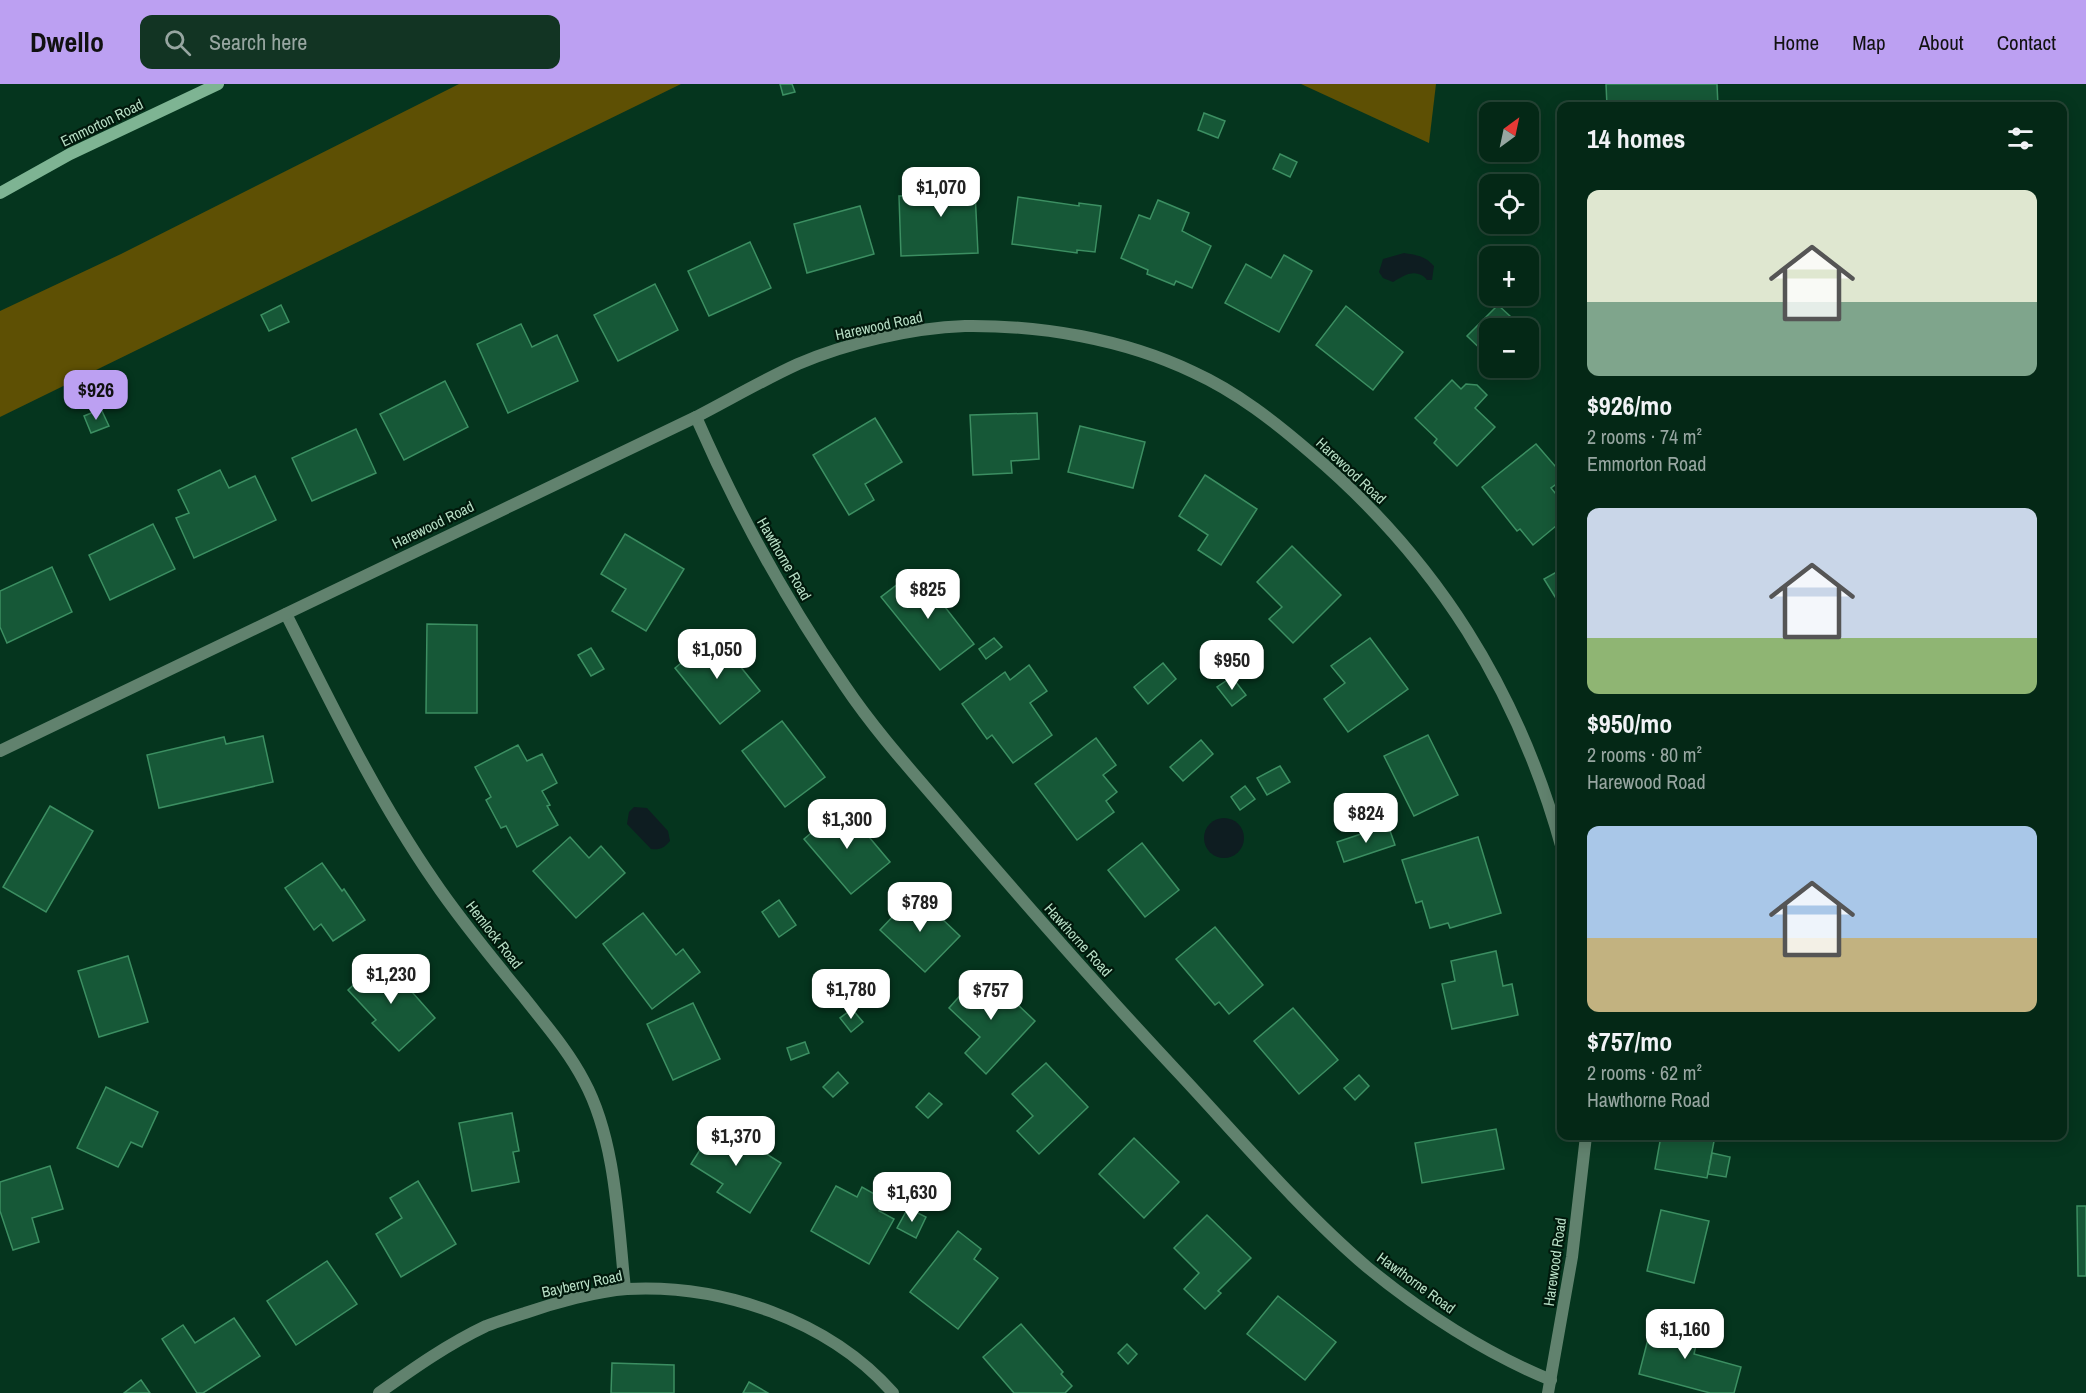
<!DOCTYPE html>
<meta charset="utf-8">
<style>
:root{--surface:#042816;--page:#123423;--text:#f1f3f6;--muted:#97a6a1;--line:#254435;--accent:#bca0f2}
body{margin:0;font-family:"Archivo Narrow",sans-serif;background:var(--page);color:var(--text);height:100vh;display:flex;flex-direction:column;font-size:22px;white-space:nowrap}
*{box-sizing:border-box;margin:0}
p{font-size:20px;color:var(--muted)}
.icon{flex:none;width:33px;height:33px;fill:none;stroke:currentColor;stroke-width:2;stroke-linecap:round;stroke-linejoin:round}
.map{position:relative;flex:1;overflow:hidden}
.sheet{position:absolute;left:1557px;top:18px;width:510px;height:1038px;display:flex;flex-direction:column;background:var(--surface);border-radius:12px;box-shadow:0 3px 15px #0003,0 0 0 2px var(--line)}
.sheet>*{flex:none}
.needle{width:39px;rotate:33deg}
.tools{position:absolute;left:1479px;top:18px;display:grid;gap:12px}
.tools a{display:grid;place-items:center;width:60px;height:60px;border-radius:12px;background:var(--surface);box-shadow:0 3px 15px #0003,0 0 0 2px var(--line);font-size:30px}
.price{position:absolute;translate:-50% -51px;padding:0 14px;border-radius:12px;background:#fff;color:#222;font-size:20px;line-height:39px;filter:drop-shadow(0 2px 3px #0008)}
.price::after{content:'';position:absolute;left:50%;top:36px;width:18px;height:14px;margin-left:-9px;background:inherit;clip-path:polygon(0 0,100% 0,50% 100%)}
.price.on{background:var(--accent);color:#111}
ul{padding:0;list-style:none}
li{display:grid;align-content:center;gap:12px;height:318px;padding:0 30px}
li span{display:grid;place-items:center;height:186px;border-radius:12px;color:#555}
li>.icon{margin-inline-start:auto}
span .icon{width:108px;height:108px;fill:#fffc;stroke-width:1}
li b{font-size:26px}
h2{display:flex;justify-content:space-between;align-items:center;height:72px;padding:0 30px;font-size:26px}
header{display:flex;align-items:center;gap:36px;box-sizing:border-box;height:84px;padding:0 30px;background:var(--accent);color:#111}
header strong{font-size:28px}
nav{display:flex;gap:33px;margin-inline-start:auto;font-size:21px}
.search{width:420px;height:54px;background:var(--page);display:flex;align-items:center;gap:15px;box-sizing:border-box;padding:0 21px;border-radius:12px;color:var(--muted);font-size:22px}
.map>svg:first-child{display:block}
.forest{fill:#5e5004}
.water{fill:#0e1d21}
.building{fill:#165837;stroke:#3c8f62;stroke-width:1.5}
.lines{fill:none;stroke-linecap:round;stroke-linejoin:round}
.minor{stroke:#61826e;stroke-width:12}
.secondary{stroke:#7eb493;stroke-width:12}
.labels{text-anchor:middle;stroke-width:4.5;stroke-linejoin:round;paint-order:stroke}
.street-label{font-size:15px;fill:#b7dec5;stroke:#01190c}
</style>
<header>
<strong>Dwello</strong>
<div class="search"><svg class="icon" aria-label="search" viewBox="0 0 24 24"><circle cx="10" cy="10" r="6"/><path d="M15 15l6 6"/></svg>Search here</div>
<nav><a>Home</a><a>Map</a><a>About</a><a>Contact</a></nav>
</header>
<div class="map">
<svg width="2086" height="1309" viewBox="0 0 2086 1309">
<rect width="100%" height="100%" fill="#05351e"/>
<g class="forest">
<path d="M459,0H681L0,333V227L121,170Z"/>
<path d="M1301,0H1436L1429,59Z"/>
</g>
<g class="water">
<path d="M1404,169C1417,171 1425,172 1434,182L1432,196C1423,196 1430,197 1423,192C1412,185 1402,193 1393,198L1383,194L1379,188L1383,175Z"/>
<path d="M634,723L647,724L668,747L670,757C664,764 660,766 651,765L627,740L629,728Z"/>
<circle cx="1224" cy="754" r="20"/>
</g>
<g class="building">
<path d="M780,0H792L795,8L783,11Z"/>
<path d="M1606,0H1717L1718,22H1607Z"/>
<path d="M1204,29L1225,37L1218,54L1198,46Z"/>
<path d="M1280,70L1297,78L1290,93L1273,85Z"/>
<path d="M974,87L978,169L901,172L899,112L936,111L934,88Z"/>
<path d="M1018,113L1079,122V119L1101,122L1095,168L1077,166V169L1012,160Z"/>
<path d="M1158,116L1189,129L1182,147L1211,162L1192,204L1176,197L1174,201L1147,190L1148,186L1121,174L1139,131L1150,135Z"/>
<path d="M860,122L874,170L807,189L794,140Z"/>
<path d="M750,158L771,204L709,232L688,187Z"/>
<path d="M1284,171L1312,187L1279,248L1225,219L1246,180L1271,194Z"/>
<path d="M655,200L678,246L618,277L594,231Z"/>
<path d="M281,221L289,238L269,247L261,231Z"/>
<path d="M1498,221L1523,244H1490V274L1467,252Z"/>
<path d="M1346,222L1403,268L1373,306L1316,261Z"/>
<path d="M521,240L532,263L557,251L578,297L508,329L477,260Z"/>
<path d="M1452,296L1461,305L1466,300L1477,301L1487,311L1475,324L1495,343L1457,382L1434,359L1437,355L1415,334Z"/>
<path d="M445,297L468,343L404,376L380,330Z"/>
<path d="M101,325L109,342L91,349L84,332Z"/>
<path d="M1037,329L1039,375L1011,377L1012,389L973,391L970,331Z"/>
<path d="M875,334L902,378L865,400L874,416L849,431L813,371Z"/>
<path d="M1080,342L1145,358L1133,404L1068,388Z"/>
<path d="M356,345L376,389L312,417L292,374Z"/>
<path d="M1536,360L1562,390V396L1551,404L1560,415L1557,418L1562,424V437L1533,461L1520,445L1517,447L1482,403Z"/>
<path d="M220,386L229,404L255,392L276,436L194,474L176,434L189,429L178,406Z"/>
<path d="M1205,391L1257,425L1221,481L1198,466L1208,451L1179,432Z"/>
<path d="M153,440L175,485L110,516L89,471Z"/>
<path d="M625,450L684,485L646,547L612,527L626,505L601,490Z"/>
<path d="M1292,462L1341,511L1293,559L1269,535L1282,523L1257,498Z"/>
<path d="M52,483L72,528L7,559L0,543V507Z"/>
<path d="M1562,485V524L1544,495Z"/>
<path d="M916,486L974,560L940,586L881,513Z"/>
<path d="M427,540L477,541V629H426Z"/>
<path d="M715,551L760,607L720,640L675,584Z"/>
<path d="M994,554L1002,563L986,575L979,565Z"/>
<path d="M1370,554L1408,605L1348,648L1324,615L1345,599L1331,582Z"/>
<path d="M591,564L604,585L591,592L578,571Z"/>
<path d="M1163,579L1176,595L1148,620L1134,603Z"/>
<path d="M1029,581L1047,607L1030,619L1052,651L1013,679L992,651L987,655L962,620L1005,588L1010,596Z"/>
<path d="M1232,593L1246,611L1232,622L1217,603Z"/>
<path d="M782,637L825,693L785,723L742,667Z"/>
<path d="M1428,651L1458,711L1414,732L1384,672Z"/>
<path d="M263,652L273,698L159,724L147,671L224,653L226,660Z"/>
<path d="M1096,654L1116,681L1103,691L1117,708L1106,717L1114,728L1077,756L1035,700Z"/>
<path d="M1201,656L1213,670L1183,697L1170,683Z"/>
<path d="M518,661L527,677L542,670L557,699L542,707L550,721L547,722L558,741L517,763L506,742L501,744L486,716L491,713L475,683Z"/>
<path d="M1280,682L1290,698L1267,711L1257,694Z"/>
<path d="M1245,702L1255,715L1240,726L1231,713Z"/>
<path d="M50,722L93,747L46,828L3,803Z"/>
<path d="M843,722L890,778L851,810L804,755Z"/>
<path d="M1388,741L1395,761L1344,778L1337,758Z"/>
<path d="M570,753L589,774L601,762L625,789L576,834L533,787Z"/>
<path d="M1478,753L1501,829L1450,844L1448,839L1430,844L1422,817L1416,819L1402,776Z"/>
<path d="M1142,759L1179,806L1145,833L1108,786Z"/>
<path d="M322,779L342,807L344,805L365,836L333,857L321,840L314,846L285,804Z"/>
<path d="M915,809L960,852L925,888L880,846Z"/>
<path d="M779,816L796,841L779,853L762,828Z"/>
<path d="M643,829L676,871L683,865L700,888L652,925L603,860Z"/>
<path d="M1215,843L1263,901L1229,930L1219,918L1215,921L1176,875Z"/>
<path d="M1496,867L1503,902L1512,900L1518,931L1452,945L1442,900L1455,897L1451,877Z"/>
<path d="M128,872L148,938L99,953L78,887Z"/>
<path d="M382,874L435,934L399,967L372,939L376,936L348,906Z"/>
<path d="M982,887L1035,937L986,990L965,969L980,953L949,924Z"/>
<path d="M693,919L720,975L673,996L647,940Z"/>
<path d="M1293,924L1338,976L1299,1010L1254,957Z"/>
<path d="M852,925L863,938L851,948L840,934Z"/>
<path d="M805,958L809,969L791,976L787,964Z"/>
<path d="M1046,979L1088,1023L1039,1070L1017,1047L1033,1032L1012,1010Z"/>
<path d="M838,988L848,999L833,1013L823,1003Z"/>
<path d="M1359,991L1369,1002L1355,1016L1344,1004Z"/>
<path d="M106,1003L158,1028L142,1063L131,1058L118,1083L77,1064Z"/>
<path d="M929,1009L942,1020L928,1034L916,1023Z"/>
<path d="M512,1029L519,1067L513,1068L519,1098L472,1107L459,1039Z"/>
<path d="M717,1039L781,1079L750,1129L717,1108L723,1100L691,1080Z"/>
<path d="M1496,1045L1504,1085L1422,1099L1415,1059Z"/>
<path d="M1661,1052H1715L1707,1094L1655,1085Z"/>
<path d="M1134,1054L1179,1098L1144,1134L1099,1090Z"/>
<path d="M1712,1069L1730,1073L1726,1093L1708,1090Z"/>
<path d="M50,1082L63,1125L32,1134L39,1158L13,1166L0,1127V1098Z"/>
<path d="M418,1097L456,1160L401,1193L376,1150L402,1134L390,1114Z"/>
<path d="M836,1102L857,1113L862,1103L885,1116L879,1127L894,1135L869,1180L811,1147Z"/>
<path d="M2077,1122H2086V1192H2078Z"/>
<path d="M908,1124L926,1133L916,1154L897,1144Z"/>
<path d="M1661,1126L1709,1137L1694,1199L1647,1187Z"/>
<path d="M1207,1131L1251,1174L1218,1207L1221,1209L1205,1225L1184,1205L1199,1189L1174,1164Z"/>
<path d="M958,1147L981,1165L974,1175L998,1194L958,1245L910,1208Z"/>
<path d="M327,1177L357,1220L296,1261L267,1217Z"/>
<path d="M1278,1212L1336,1258L1305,1296L1247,1250Z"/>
<path d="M1654,1232L1700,1244L1694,1270L1741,1283L1734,1309H1710L1639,1290Z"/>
<path d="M234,1234L260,1272L203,1309H197L162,1255L183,1241L195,1259Z"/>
<path d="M1021,1240L1063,1288L1061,1290L1072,1302L1065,1309H1014L983,1273Z"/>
<path d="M1127,1260L1137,1270L1128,1280L1118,1269Z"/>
<path d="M612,1279L674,1281V1309H611Z"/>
<path d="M141,1296L150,1309H124Z"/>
<path d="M749,1298L768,1309H743Z"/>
</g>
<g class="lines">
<g class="minor">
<path d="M696,333C737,427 787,518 845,602C878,651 919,695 957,740C1028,823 1100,905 1175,985C1236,1050 1299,1125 1367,1183C1420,1227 1487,1270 1551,1296"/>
<path d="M286,530C332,621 376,713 434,797C461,837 492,874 523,912C544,939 568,966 584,997C616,1056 618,1139 625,1205"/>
<path d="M0,667L696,333C729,316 763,296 798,280C847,259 911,244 965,242C1041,241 1124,255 1193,288C1237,308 1275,338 1311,369C1437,476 1518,605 1562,765"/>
<path d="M379,1309C414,1284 448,1260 486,1242C499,1237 512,1233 525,1229C554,1219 597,1207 627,1205C722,1200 829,1236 893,1309"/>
<path d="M1548,1309L1572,1173L1586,1052"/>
</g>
<path class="secondary" d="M0,109L70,70L218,0"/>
</g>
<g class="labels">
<g class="street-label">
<text transform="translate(102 39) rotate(-26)" y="5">Emmorton Road</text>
<text transform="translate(879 242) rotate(-12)" y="5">Harewood Road</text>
<text transform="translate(1351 387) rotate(43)" y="5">Harewood Road</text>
<text transform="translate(433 441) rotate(-26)" y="5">Harewood Road</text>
<text transform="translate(784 475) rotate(60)" y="5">Hawthorne Road</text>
<text transform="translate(494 851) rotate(52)" y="5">Hemlock Road</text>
<text transform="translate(1078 856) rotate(48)" y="5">Hawthorne Road</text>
<text transform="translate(1555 1178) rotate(-82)" y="5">Harewood Road</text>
<text transform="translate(1416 1199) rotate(36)" y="5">Hawthorne Road</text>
<text transform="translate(582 1200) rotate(-12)" y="5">Bayberry Road</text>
</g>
</g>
</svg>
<div class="tools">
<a><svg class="needle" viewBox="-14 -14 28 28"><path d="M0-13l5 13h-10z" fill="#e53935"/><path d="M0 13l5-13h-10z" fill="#97a6a1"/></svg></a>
<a><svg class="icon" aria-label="locate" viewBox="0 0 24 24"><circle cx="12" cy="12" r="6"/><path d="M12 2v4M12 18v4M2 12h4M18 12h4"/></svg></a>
<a>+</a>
<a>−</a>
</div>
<b class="price" style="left:941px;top:134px">$1,070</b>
<b class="price on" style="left:96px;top:337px">$926</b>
<b class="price" style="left:928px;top:536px">$825</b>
<b class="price" style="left:717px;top:596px">$1,050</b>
<b class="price" style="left:1232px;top:607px">$950</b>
<b class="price" style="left:1366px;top:760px">$824</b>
<b class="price" style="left:847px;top:766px">$1,300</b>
<b class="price" style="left:920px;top:849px">$789</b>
<b class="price" style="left:391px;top:921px">$1,230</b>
<b class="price" style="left:851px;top:936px">$1,780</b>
<b class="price" style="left:991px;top:937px">$757</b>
<b class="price" style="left:736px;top:1083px">$1,370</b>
<b class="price" style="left:912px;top:1139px">$1,630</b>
<b class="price" style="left:1685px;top:1276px">$1,160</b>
<section class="sheet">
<h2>14 homes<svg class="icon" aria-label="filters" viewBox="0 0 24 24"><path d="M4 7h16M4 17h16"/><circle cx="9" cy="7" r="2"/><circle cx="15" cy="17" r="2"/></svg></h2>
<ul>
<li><span style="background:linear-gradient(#dfe7d0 60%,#7fa58c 0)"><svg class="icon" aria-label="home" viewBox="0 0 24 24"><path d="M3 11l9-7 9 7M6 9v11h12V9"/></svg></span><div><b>$926/mo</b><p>2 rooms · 74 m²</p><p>Emmorton Road</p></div></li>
<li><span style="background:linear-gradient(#c9d6e8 70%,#8fb573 0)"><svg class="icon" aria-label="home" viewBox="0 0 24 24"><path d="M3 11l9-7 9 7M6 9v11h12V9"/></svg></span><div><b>$950/mo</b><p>2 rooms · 80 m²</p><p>Harewood Road</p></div></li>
<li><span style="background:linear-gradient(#a9c7e8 60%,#c2b280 0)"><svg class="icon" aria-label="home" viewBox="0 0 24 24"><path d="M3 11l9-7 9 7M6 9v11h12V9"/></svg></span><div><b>$757/mo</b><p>2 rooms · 62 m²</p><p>Hawthorne Road</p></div></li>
</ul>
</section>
</div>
